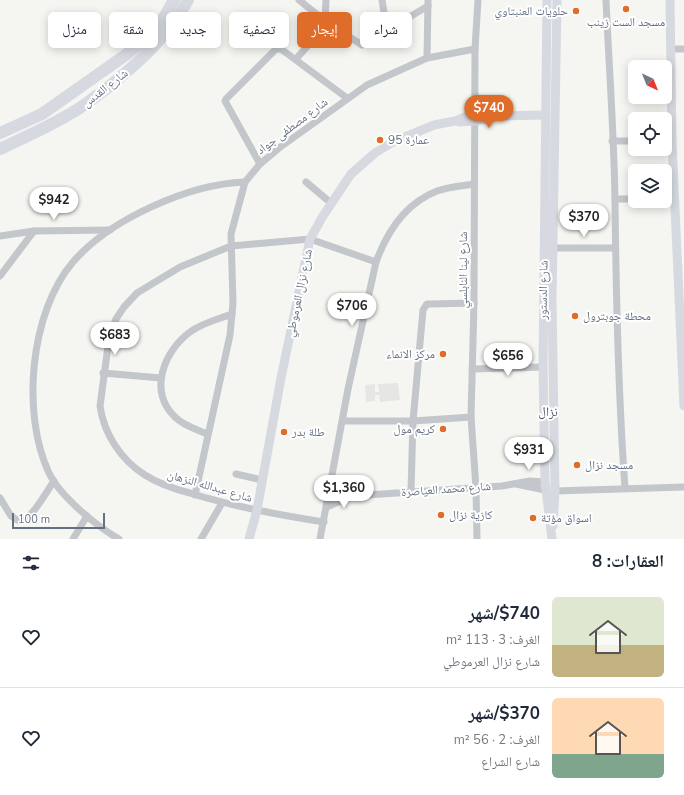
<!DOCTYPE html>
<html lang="ar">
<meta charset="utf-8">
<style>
:root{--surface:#fff;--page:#f6f6f7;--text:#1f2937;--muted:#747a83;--line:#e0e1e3;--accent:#df6d29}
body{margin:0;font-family:"Nunito Sans","Noto Naskh Arabic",sans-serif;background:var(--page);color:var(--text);direction:rtl;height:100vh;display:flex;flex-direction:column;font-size:15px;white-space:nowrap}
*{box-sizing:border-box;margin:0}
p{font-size:13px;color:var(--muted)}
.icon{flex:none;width:22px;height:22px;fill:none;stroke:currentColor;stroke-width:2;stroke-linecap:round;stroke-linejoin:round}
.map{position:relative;height:539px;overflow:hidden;direction:ltr}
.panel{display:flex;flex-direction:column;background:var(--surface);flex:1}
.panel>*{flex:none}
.hud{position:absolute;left:12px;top:12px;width:400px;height:36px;direction:rtl;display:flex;gap:8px}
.needle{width:26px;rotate:137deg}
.tools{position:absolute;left:628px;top:60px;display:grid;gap:8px}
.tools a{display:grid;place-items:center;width:44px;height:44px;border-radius:6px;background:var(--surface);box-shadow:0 2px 10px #0003;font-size:20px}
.scale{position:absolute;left:12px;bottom:10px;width:93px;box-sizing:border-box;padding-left:4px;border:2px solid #657183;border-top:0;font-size:11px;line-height:14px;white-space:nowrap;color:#657183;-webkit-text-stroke:3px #fff;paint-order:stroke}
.price{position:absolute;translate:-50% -34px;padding:0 9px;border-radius:14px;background:#fff;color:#222;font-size:13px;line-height:26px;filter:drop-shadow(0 1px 2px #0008)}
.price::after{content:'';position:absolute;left:50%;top:24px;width:12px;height:9px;margin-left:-6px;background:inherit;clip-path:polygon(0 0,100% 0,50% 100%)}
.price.selected{background:var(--accent);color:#fff}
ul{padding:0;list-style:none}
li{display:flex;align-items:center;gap:12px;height:100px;padding:0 20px}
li+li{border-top:1px solid var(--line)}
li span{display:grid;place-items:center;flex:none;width:112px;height:80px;border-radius:6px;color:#555}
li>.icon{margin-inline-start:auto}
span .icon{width:48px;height:48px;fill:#fffc;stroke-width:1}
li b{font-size:17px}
h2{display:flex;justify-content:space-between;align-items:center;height:48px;padding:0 20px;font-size:17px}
.chip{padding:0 14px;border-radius:6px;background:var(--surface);box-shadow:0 2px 10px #0003;font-size:14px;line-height:36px}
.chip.selected{background:var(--accent);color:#fff}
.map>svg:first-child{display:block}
.built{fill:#e6e6e5}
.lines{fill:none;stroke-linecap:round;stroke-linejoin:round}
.street{stroke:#c3c6ca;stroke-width:7}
.secondary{stroke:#d6d9df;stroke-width:9}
.highway{stroke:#d6d9df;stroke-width:12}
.poi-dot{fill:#df6d29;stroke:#fff;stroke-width:1.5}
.labels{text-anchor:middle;stroke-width:4;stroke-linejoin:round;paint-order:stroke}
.poi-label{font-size:12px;fill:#657183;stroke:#fff;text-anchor:start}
.street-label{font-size:12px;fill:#657183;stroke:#fff}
.neighbourhood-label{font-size:13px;fill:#535c68;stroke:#fff}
</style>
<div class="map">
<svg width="684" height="539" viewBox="0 0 684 539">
<rect width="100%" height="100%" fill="#f5f6f2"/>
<path class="built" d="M398,383L400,400L380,402L379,395H375V401L366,402L365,385L375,384V392H379L378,384Z"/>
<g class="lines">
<g class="street">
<path d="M299,0L325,21L362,45L428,6"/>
<path d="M382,0L387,31"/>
<path d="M606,0C609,67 614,133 615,200C616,296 618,392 625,488"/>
<path d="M325,21L326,0"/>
<path d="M671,49H684"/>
<path d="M427,58L428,0"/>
<path d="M296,59L328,23"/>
<path d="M612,141H635"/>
<path d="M260,164L225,101L226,99L276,49H281L347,98"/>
<path d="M306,182L331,203"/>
<path d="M615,199H635"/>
<path d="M665,199L675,198"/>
<path d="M0,236L34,231L110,230"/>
<path d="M553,248H614"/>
<path d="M0,276L34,231"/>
<path d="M472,369L543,367"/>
<path d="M103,373L161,378"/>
<path d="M343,421H413L471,417"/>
<path d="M207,434C196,429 184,426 175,417C148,391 164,351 190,332C202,323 219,319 232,314"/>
<path d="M236,474L262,480"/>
<path d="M516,484L545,490"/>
<path d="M411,491L413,421L423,310L427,304H430L474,303"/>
<path d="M555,491L684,487"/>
<path d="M330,492L352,496L502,486L530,481L545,482"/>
<path d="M195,495L230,335L233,303L231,234L245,182L260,164L279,148L367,85L427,58L475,49"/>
<path d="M0,498L11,516L19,521C31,521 46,492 54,481"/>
<path d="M327,507L352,496"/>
<path d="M324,522C279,515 234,507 190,493C174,489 159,484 145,475C121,460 104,434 100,406L109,339L116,319L124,307L137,293L180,267L231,246L310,239L376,262"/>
<path d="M73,539L87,516"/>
<path d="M119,539C96,526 60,496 49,473C21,414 30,312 73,262C110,219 189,184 245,182"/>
<path d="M201,539L222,503"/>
<path d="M320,539L348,389L376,262C387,232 406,203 437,191C448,187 462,186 474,184"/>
<path d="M477,539L476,488L471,417L474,303L475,49L478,0"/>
</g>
<g class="secondary">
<path d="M547,0L543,367L545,482L552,539"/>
<path d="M670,0L672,142L684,406"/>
<path d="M459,122L475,121L498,116L546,115"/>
<path d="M553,526L555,491L552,299L557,0"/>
<path d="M249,539L257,510L281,378L310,239L323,216L351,174L375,153L393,142L434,125L455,121L475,113L498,116"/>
</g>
<g class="highway">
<path d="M0,133L42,114L127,54L149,36L163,19L174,0"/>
<path d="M0,149C23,138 46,128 68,115C82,108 93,98 106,89C138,63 168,37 188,0"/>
</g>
</g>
<g class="poi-dot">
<circle cx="626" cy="9" r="4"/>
<circle cx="576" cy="11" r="4"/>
<circle cx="380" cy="140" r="4"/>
<circle cx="575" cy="316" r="4"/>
<circle cx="443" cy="354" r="4"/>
<circle cx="443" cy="429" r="4"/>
<circle cx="284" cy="432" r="4"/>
<circle cx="577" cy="465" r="4"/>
<circle cx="441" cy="515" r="4"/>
<circle cx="533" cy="518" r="4"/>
</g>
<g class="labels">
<g class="poi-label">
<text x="568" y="15" text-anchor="end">حلويات العنبتاوي</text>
<text x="626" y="26" text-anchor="middle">مسجد الست زينب</text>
<text x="388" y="144">عمارة 95</text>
<text x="583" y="320">محطة جوبترول</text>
<text x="435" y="358" text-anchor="end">مركز الانماء</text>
<text x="435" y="433" text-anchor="end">كريم مول</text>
<text x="292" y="436">طلة بدر</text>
<text x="585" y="469">مسجد نزال</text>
<text x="449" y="519">كازية نزال</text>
<text x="541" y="522">اسواق مؤتة</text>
</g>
<g class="street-label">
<text transform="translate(105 88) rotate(-38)" y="4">شارع القدس</text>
<text transform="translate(292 126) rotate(-37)" y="4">شارع مصطفى جواد</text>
<text transform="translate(463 270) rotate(-90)" y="4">شارع لينا النابلسي</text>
<text transform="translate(543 290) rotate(-89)" y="4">شارع الدستور</text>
<text transform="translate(299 293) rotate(-78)" y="4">شارع نزال العرموطي</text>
<text transform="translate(210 486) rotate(16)" y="4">شارع عبدالله النزهان</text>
<text transform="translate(446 489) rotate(-4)" y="4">شارع محمد العياصرة</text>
</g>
<g class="neighbourhood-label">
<text x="548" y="416">نزال</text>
</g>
</g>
</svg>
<div class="tools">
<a><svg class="needle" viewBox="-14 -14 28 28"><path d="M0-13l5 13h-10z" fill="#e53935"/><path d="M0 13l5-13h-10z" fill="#747a83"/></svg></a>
<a><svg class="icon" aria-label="locate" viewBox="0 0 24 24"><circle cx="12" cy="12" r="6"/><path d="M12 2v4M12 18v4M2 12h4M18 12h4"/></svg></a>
<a><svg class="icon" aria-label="layers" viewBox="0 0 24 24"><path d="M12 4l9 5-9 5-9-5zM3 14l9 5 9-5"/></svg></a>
</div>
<div class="scale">100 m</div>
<b class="price selected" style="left:489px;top:129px">$740</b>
<b class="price" style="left:54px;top:221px">$942</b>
<b class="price" style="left:584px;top:238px">$370</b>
<b class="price" style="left:352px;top:327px">$706</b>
<b class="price" style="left:115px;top:356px">$683</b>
<b class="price" style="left:508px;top:377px">$656</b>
<b class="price" style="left:529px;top:471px">$931</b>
<b class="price" style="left:344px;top:509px">$1,360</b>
<div class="hud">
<a class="chip">شراء</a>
<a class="chip selected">إيجار</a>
<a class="chip">تصفية</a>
<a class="chip">جديد</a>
<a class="chip">شقة</a>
<a class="chip">منزل</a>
</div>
</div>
<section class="panel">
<h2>العقارات: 8<svg class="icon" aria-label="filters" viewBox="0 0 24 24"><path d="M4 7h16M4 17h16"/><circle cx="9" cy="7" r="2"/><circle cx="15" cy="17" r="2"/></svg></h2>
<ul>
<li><span style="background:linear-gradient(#dfe7d0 60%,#c2b280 0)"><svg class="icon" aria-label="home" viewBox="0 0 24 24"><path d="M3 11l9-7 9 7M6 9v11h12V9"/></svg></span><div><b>$740/شهر</b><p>الغرف: 3 · 113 m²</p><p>شارع نزال العرموطي</p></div><svg class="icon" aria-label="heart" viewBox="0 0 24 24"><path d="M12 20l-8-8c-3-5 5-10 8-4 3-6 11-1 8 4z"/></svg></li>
<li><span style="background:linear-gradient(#ffd9b3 70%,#7fa58c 0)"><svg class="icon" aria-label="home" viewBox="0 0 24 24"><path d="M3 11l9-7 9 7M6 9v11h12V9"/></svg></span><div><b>$370/شهر</b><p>الغرف: 2 · 56 m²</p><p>شارع الشراع</p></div><svg class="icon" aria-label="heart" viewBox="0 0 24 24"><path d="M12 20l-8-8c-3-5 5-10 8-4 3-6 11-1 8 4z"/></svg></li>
</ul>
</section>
